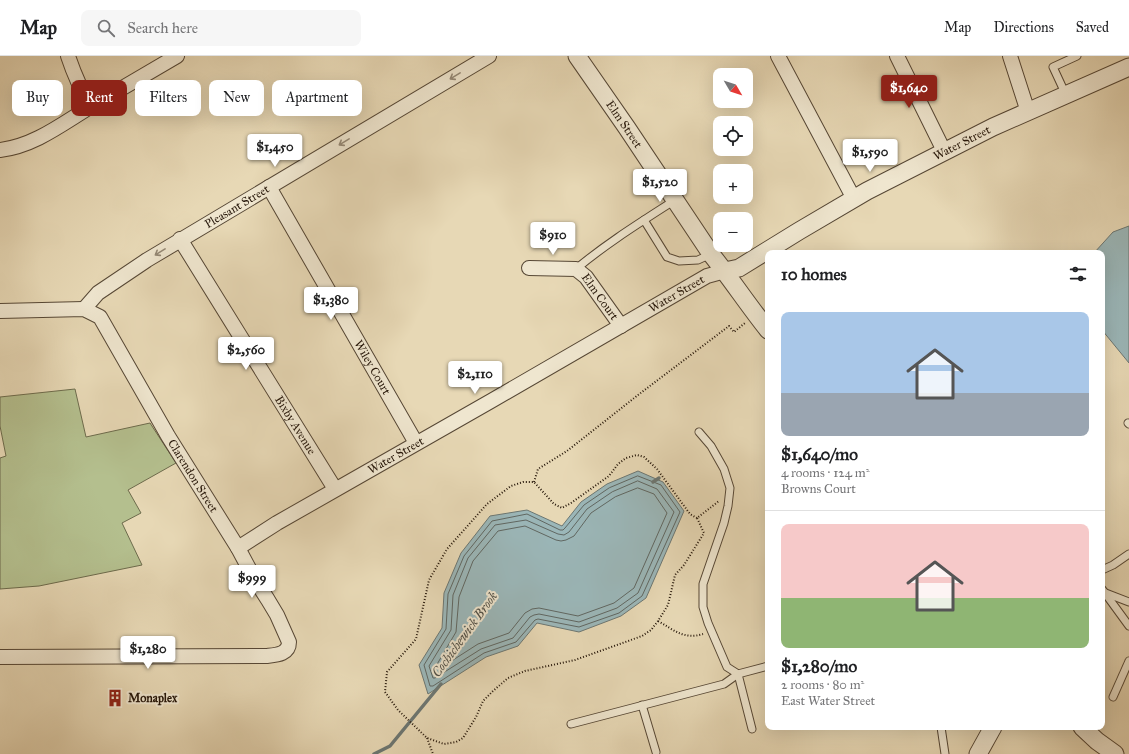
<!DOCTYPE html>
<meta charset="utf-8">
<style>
:root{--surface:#fff;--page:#f6f6f6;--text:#202124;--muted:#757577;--line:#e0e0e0;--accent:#8f2418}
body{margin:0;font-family:"IM FELL Great Primer",serif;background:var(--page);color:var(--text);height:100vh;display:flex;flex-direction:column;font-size:15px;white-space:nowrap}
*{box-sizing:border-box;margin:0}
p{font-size:13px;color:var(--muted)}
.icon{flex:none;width:22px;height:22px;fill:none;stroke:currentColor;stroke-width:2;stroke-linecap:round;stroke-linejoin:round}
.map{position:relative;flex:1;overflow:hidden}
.panel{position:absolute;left:765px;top:194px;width:340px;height:480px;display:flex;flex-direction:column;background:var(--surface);border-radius:8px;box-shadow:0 4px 16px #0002}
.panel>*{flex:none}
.top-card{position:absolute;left:12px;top:24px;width:380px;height:36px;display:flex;gap:8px}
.needle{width:26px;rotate:129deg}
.fabs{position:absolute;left:713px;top:12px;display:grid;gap:8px}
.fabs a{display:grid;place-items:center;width:40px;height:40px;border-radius:8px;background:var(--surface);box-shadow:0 4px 16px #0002;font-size:20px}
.price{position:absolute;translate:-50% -34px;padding:0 9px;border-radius:4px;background:#fff;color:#222;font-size:13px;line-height:26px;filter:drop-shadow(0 1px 2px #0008)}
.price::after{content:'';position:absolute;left:50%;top:24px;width:12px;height:9px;margin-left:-6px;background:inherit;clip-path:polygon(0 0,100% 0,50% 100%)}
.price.selected{background:var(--accent);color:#fff}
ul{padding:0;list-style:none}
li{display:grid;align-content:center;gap:8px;height:212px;padding:0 16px}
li+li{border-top:1px solid var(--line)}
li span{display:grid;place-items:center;height:124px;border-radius:8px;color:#555}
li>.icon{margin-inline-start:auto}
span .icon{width:72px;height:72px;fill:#fffc;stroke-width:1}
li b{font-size:17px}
h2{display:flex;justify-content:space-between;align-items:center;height:48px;padding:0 16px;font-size:17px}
.chip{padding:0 14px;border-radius:8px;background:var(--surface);box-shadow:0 4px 16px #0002;font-size:14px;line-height:36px}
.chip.selected{background:var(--accent);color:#fff}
header{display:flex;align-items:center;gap:24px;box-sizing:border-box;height:56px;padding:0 20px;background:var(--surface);border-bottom:1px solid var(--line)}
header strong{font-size:19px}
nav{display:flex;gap:22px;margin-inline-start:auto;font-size:14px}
.search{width:280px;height:36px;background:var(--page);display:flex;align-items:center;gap:10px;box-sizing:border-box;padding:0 14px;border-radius:8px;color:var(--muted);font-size:15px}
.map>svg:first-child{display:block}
.green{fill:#b4bf8e;stroke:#6d6b4c}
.water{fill:#9bb7b9;stroke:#6c7773}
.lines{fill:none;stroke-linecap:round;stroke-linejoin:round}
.shore{stroke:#606762;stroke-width:1}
.stream{stroke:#6c7773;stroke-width:3.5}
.service-casing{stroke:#564735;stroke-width:9}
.minor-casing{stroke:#564735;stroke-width:16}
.tertiary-casing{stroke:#564735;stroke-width:19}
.path{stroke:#26170a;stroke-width:2;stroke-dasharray:1 2;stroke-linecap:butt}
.service{stroke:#efe6cf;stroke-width:7}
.minor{stroke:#efe6cf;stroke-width:14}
.tertiary{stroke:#efe6cf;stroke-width:17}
.oneway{stroke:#958976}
.labels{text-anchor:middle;stroke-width:4;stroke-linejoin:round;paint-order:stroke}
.street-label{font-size:12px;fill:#26170a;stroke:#efe6cf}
.poi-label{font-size:12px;font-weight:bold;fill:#26170a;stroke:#efe6cf;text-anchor:start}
.water-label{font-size:13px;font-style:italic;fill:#4f4f47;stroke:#efe6cf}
</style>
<header>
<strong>Map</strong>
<div class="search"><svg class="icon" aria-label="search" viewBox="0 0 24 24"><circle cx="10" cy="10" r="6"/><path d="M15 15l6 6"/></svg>Search here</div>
<nav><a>Map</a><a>Directions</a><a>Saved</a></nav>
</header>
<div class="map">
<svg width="1129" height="698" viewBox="0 0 1129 698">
<rect width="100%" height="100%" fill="#e7d8b5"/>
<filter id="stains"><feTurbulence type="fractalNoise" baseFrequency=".005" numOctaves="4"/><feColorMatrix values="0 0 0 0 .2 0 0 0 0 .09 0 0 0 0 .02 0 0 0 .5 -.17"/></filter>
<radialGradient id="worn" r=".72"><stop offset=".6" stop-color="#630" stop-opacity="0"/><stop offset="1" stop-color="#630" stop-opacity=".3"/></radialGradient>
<path class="green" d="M75,333L86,381L150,367L176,407L128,434L141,457L122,467L142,509L39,530L0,533V402L6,400L0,370V341Z"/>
<g class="water">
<path d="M1129,170V307L1102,274V197H1094L1113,176Z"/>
<path d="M638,415L663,426L684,455L646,542L621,560L579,576L537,567L518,590L486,601L428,638L419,609L442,572L444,537L461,497L490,460L527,454L562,470L581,446L607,428Z"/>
</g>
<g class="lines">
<g class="shore">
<path d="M638,420L661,429L680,456L642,540L619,557L579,571L538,563L535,564L516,586L484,597L433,630H430L424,609L446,573L448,538L464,500L492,465L527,458L560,474H563L565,472L584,449L609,432Z"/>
<path d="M638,425L657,433L674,456L638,537L617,552L579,566L539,558L534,559L530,561L513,582L481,593L435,622H433L429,610L451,574L453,539L468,502L495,469L526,464L558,478L564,479L569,476L587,453L612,436Z"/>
<path d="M638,432L654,438L667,457L634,532L614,547L578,560L539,552L532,553L525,557L509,577L478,588L439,613L437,612L436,610L456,576L459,541L473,505L498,475L525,470L556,484L561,485L566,484L574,480L591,457L615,441Z"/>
</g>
<g class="stream">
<path d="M653,426L659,422"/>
<path d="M374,698L390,690L441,628"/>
</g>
<g class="service-casing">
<g id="service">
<path d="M1066,39L1053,11L1077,0"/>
<path d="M644,164L667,201L679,205L698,204L711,198"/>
<path d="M576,213C607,187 641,166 675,144"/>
<path d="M1128,367L1129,368"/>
<path d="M699,376L711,390L724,413L730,432L728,450L724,467L703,528V551L708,567L727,611L738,618L752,673"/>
<path d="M1102,514L1113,509L1129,498"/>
<path d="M1102,533L1129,570"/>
<path d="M1103,536L1129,546"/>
<path d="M1113,641L1129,605"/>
<path d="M642,649L656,696"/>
<path d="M571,668L724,628L738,618L768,610"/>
<path d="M941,671L945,698"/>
</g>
</g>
<g class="minor-casing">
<g id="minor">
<path d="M68,0C74,18 81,34 91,51"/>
<path d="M778,0L854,143"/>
<path d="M897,0L944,95"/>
<path d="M1010,0L1028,56"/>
<path d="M0,94C34,90 62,68 90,51C119,34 148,17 177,0"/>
<path id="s1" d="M269,131L416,387"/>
<path id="s2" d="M180,183L335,433"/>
<path id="s3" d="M529,212L576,213L586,221L621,270"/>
<path id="s4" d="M84,253L98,237L147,204L489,0"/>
<path id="s5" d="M0,255L84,253L100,261L168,380L238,492L254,522L268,544L277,559L289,586C289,599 275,599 266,600L0,601"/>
<path id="s6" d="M238,492L277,467L342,430L491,345L707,220L725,215"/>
</g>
</g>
<g class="tertiary-casing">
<g id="tertiary">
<path id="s7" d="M577,0L627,72L711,198C731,223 748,249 768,274"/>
<path id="s8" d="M725,215L739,212L799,175L867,135L993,71L1129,11"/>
<path d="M1082,671L1097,685L1115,698"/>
<path d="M978,698L993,671"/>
</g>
</g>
<g class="path">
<path d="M534,426L538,413L567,395L638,339L729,270L734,276L745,267"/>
<path d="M697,462L690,458L657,413L644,401L637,399L626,402L618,408L609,420L571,447L562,452L554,448L534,426H523L511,430L487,448L447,493L429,524L416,583L387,616L385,636L398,654L427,682L444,688L456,686L463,682L476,661L483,645L493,635L508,622L525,615L575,604L642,580L651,574L658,565L668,549L675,519L684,509L704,477L697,462L719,445"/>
<path d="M658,565C674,574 684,584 703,578"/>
<path d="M427,682L433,698"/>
</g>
<use href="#service" class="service"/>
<use href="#minor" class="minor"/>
<use href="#tertiary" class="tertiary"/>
</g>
<defs><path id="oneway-shaft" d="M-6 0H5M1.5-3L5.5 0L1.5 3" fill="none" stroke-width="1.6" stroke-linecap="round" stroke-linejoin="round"/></defs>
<g class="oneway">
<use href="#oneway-shaft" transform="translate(455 20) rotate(149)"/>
<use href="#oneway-shaft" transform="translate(344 86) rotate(149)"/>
<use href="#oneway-shaft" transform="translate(160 196) rotate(148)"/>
</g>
<defs>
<g id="building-bare" transform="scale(1.38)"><path d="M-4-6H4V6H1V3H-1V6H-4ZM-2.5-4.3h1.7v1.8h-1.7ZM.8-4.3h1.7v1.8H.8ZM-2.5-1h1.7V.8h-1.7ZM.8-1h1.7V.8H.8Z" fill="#8f2418" stroke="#efe6cf" stroke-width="2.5" paint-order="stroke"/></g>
</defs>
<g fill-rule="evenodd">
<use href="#building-bare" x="115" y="642"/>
</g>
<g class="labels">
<g class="street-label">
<text dy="4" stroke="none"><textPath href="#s7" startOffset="83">Elm Street</textPath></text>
<text dy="4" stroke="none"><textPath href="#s8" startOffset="270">Water Street</textPath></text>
<text dy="4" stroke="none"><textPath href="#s4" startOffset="185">Pleasant Street</textPath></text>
<text dy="4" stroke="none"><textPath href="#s6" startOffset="507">Water Street</textPath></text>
<text dy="4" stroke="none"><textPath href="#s3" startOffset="84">Elm Court</textPath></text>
<text dy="4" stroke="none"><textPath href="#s1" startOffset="208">Wiley Court</textPath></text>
<text dy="4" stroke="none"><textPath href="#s2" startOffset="219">Bixby Avenue</textPath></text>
<text dy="4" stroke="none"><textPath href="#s6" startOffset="183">Water Street</textPath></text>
<text dy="4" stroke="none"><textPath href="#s5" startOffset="286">Clarendon Street</textPath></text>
</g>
<g class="poi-label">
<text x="128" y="646">Monaplex</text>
</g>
<g class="water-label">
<text transform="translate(464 578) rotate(-54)" y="5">Cochichewick Brook</text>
</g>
</g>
<rect width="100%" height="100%" filter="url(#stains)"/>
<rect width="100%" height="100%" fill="url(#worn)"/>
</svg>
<div class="fabs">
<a><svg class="needle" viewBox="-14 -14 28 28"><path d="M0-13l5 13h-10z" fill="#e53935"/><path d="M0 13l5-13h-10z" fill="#757577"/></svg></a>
<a><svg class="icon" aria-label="locate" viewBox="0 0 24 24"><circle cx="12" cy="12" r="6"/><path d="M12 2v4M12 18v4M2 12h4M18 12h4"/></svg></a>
<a>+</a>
<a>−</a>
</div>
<b class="price selected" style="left:909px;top:53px">$1,640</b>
<b class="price" style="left:275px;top:112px">$1,450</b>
<b class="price" style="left:870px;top:117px">$1,590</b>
<b class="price" style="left:660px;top:147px">$1,520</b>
<b class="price" style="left:553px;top:200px">$910</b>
<b class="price" style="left:331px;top:265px">$1,380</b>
<b class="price" style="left:246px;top:315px">$2,560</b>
<b class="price" style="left:475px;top:339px">$2,110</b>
<b class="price" style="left:252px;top:543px">$999</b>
<b class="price" style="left:148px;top:614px">$1,280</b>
<div class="top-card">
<a class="chip">Buy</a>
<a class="chip selected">Rent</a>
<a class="chip">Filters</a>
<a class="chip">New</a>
<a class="chip">Apartment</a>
</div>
<section class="panel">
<h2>10 homes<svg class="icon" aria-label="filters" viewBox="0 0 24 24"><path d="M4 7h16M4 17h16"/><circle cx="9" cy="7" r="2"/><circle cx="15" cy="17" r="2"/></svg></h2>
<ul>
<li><span style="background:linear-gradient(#a9c7e8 65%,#9aa5b1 0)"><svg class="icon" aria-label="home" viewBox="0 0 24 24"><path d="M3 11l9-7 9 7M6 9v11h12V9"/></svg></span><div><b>$1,640/mo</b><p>4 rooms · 124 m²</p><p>Browns Court</p></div></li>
<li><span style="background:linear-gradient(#f6c9c9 60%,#8fb573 0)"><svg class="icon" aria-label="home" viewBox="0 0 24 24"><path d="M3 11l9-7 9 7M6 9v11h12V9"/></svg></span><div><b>$1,280/mo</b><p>2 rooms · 80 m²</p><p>East Water Street</p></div></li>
</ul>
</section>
</div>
